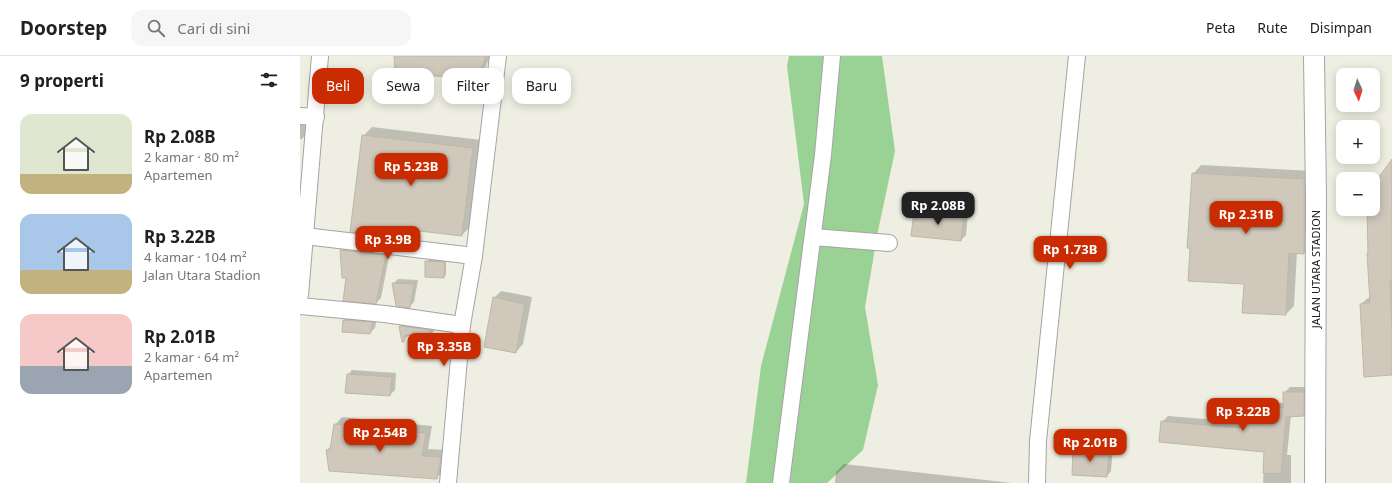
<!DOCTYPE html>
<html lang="id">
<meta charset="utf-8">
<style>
:root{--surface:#fff;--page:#f6f6f6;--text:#202124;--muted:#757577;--line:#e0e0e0;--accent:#ca2b00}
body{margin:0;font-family:"Noto Sans",sans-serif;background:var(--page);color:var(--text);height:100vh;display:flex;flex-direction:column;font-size:15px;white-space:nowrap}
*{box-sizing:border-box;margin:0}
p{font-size:13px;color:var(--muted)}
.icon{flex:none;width:22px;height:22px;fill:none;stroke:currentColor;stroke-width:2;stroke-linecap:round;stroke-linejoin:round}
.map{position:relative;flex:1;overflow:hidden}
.side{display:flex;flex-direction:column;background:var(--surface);width:300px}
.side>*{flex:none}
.hud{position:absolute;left:12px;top:12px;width:380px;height:36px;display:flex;gap:8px}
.needle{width:26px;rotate:176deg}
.controls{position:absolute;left:1036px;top:12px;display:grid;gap:8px}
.controls a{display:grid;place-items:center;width:44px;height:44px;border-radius:8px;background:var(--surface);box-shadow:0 2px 10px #0003;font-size:20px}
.price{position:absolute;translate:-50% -34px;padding:0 9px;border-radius:8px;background:var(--accent);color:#fff;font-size:13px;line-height:26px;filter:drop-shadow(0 1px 2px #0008)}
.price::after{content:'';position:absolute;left:50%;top:24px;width:12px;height:9px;margin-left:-6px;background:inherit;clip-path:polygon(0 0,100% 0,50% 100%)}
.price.selected{background:#222;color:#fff}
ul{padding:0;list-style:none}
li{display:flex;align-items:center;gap:12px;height:100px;padding:0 20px}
li span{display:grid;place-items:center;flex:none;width:112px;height:80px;border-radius:12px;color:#555}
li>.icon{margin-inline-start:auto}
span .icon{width:48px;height:48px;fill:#fffc;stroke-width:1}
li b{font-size:17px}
h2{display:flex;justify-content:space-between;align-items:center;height:48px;padding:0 20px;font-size:17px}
.chip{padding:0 14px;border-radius:12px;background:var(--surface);box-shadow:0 2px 10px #0003;font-size:14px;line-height:36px}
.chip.selected{background:var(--accent);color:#fff}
header{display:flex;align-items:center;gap:24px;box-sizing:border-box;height:56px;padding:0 20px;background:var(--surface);border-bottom:1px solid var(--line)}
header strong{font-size:19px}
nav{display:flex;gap:22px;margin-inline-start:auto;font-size:14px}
.search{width:280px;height:36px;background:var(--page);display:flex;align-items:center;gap:10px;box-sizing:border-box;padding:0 14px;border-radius:12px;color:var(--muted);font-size:15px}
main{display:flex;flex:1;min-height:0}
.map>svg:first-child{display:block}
.forest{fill:#9ad195}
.shadow{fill:#0003}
.building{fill:#cfc8bb;stroke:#c1b7a4}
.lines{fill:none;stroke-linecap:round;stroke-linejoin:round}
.minor-casing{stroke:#a4a4a4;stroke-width:18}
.tertiary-casing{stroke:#a4a4a4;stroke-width:22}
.minor{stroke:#fff;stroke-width:16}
.tertiary{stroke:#fff;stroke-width:20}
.labels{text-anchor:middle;stroke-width:3;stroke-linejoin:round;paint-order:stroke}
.street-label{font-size:11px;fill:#1d1d1d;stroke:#fff}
</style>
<header>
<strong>Doorstep</strong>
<div class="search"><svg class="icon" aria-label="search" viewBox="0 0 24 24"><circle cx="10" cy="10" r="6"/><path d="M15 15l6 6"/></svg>Cari di sini</div>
<nav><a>Peta</a><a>Rute</a><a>Disimpan</a></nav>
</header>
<main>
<section class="side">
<h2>9 properti<svg class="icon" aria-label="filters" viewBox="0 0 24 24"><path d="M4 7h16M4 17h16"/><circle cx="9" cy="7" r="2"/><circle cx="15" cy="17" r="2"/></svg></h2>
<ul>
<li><span style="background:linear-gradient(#dfe7d0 75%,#c2b280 0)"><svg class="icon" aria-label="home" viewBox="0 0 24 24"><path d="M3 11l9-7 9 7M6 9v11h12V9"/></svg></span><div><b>Rp 2.08B</b><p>2 kamar · 80 m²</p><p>Apartemen</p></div></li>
<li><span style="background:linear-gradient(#a9c7e8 70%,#c2b280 0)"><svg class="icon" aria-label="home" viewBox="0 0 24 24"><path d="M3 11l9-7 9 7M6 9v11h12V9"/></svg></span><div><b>Rp 3.22B</b><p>4 kamar · 104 m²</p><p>Jalan Utara Stadion</p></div></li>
<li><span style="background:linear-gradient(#f6c9c9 65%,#9aa5b1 0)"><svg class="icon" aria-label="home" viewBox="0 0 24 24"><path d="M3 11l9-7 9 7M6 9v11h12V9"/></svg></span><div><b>Rp 2.01B</b><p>2 kamar · 64 m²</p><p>Apartemen</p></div></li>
</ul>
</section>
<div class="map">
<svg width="1092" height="427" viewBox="0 0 1092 427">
<rect width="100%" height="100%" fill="#efeee2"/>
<path class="forest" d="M489,0H582L595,95L578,175L565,251L578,329L563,394L527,427H446L461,310L504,148L487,10Z"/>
<g class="shadow">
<path d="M95,0H190L184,15L177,23Z"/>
<path d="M0,64L7,65L6,78L2,83H0Z"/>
<path d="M72,71L181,84L170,171L162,179L97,172L89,179L63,80Z"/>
<path d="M1092,106V318L1061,248L1068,242L1071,241L1068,153H1073V131Z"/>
<path d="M901,109L1012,115V189L1004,197L997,196L994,250L986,258L943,256L945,227L891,191L893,118Z"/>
<path d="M619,152L668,157L666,179L661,184L615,157Z"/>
<path d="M45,189L90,195L81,242L76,247L41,194Z"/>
<path d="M129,204H146V219L143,221L126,206Z"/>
<path d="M98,223L118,224L114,246L109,251L93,228Z"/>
<path d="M201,235L232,241L223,288L216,296L194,242Z"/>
<path d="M48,259L77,262L75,272L70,277L43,275L44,264Z"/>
<path d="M105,265L134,269V275L129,280L109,278L108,280L102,285L100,270Z"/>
<path d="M52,314L96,317L95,334L90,339L48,319Z"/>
<path d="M990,331H1009V353L1003,359L991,360L987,399H991V427H963L965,395L862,366L868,360L941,366L943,350L948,344L984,347V337Z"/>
<path d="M42,361L132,370L128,393L147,394L144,415L136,422L27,394L32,389L35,369Z"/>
<path d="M779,388L813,391L811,415L807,420L774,393Z"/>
<path d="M544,408L712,427H535L536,416Z"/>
</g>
<g class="building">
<path d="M94,0H186L177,24L95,16Z"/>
<path d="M62,79L173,92L162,180L94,172V176H90V180L50,176Z"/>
<path d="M1092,103V225H1090L1092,271V319L1064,321L1060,248L1070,247L1067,197H1068L1067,153H1073V129Z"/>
<path d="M892,117L1004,123V198L989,197L986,259L942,257L944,228L888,225L890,192H887Z"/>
<path d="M614,156L664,161L661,185L611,180Z"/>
<path d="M40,194L86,199L76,248L43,245L46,222H42Z"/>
<path d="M125,205L145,206L144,222L125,221Z"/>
<path d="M92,227L114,228L110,252L96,250Z"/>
<path d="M193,241L225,248L216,297L184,291Z"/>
<path d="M43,264L73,266L70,278L42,276Z"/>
<path d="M99,270L130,274L129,281L105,279L104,286H102Z"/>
<path d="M47,318L92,321L90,340L45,337Z"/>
<path d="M983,336H1004V360L986,361L981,418L963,417L964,396L859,386L861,365L940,372L942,349L983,352Z"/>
<path d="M34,368L126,377L122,400L141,401L137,423L29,415L26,394H30Z"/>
<path d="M773,393L809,395L807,421L772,419Z"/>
</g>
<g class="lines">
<g class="minor-casing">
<g id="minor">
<path d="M0,60L16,61"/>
<path d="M5,180L174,200"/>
<path d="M513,181L589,187"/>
<path d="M0,239L20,0"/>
<path d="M0,250L85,258L162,269"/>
<path d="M148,427L162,269L174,200L198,0"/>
<path d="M481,427L523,99L532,0"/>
<path d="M737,427L738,385L777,0"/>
</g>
</g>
<g class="tertiary-casing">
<path id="tertiary" d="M1014,0L1016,141L1015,427"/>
</g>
<use href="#minor" class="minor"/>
<use href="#tertiary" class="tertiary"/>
</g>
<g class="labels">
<g class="street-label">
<text transform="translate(1016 213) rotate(-90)" y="4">JALAN UTARA STADION</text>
</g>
</g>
</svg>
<div class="controls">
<a><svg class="needle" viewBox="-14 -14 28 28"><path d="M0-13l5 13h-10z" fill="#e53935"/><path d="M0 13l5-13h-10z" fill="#757577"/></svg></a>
<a>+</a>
<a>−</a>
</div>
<b class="price" style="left:111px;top:131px">Rp 5.23B</b>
<b class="price selected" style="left:638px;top:170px">Rp 2.08B</b>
<b class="price" style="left:946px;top:179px">Rp 2.31B</b>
<b class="price" style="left:88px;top:204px">Rp 3.9B</b>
<b class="price" style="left:770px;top:214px">Rp 1.73B</b>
<b class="price" style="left:144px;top:311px">Rp 3.35B</b>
<b class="price" style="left:943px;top:376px">Rp 3.22B</b>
<b class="price" style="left:80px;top:397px">Rp 2.54B</b>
<b class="price" style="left:790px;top:407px">Rp 2.01B</b>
<div class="hud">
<a class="chip selected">Beli</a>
<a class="chip">Sewa</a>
<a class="chip">Filter</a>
<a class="chip">Baru</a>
</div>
</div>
</main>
